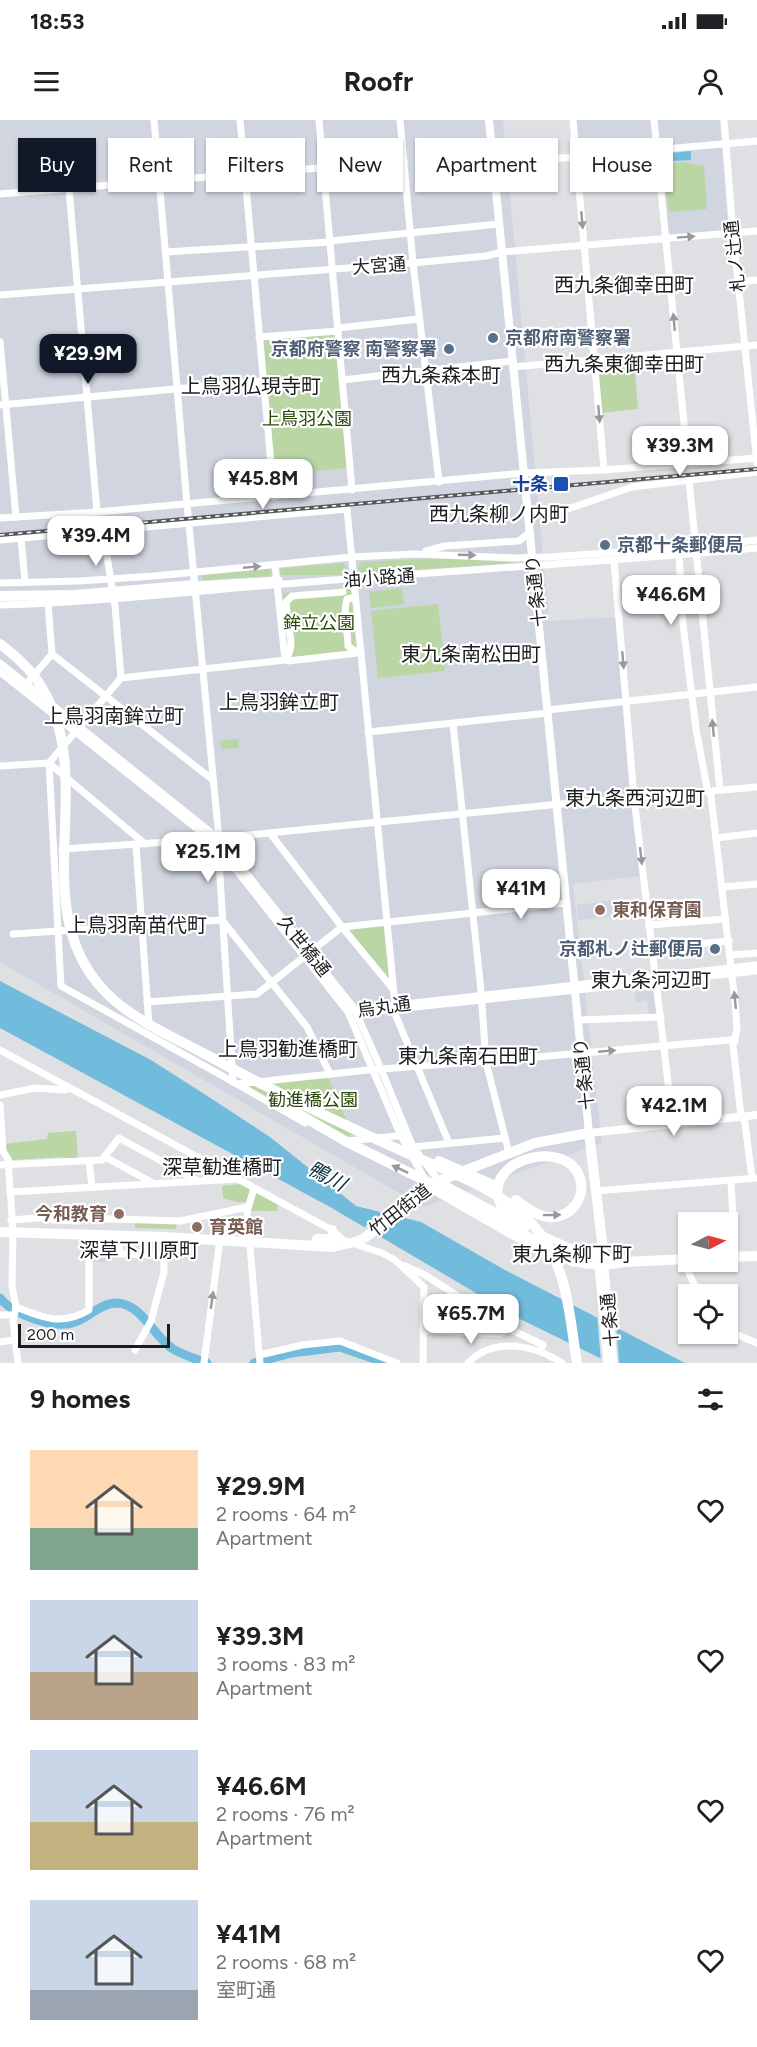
<!DOCTYPE html>
<meta charset="utf-8">
<style>
:root{--surface:#fff;--page:#f2f2f2;--text:#202124;--muted:#757577;--accent:#111827}
body{margin:0;font-family:Figtree,"Noto Sans JP",sans-serif;background:var(--page);color:var(--text);height:100vh;display:flex;flex-direction:column;font-size:22px;white-space:nowrap}
*{box-sizing:border-box;margin:0}
p{font-size:20px;color:var(--muted)}
.icon{flex:none;width:33px;height:33px;fill:none;stroke:currentColor;stroke-width:2;stroke-linecap:round;stroke-linejoin:round}
.map{position:relative;height:1243px;overflow:hidden}
.side{display:flex;flex-direction:column;background:var(--surface);flex:1}
.side>*{flex:none}
.top-card{position:absolute;left:18px;top:18px;width:722px;height:54px;display:flex;gap:12px}
.needle{width:39px;rotate:84deg}
.buttons{position:absolute;left:678px;top:1092px;display:grid;gap:12px}
.buttons a{display:grid;place-items:center;width:60px;height:60px;border-radius:0px;background:var(--surface);box-shadow:0 2px 4px #0004;font-size:30px}
.scale{position:absolute;left:18px;bottom:15px;width:152px;box-sizing:border-box;padding-left:6px;border:3px solid #1c1c1e;border-top:0;font-size:16px;line-height:21px;white-space:nowrap;color:#1c1c1e;-webkit-text-stroke:4px #fff;paint-order:stroke}
.price{position:absolute;translate:-50% -51px;padding:0 14px;border-radius:12px;background:#fff;color:#222;font-size:20px;line-height:39px;filter:drop-shadow(0 2px 3px #0008)}
.price::after{content:'';position:absolute;left:50%;top:36px;width:18px;height:14px;margin-left:-9px;background:inherit;clip-path:polygon(0 0,100% 0,50% 100%)}
.price.selected{background:var(--accent);color:#fff}
ul{padding:0;list-style:none}
li{display:flex;align-items:center;gap:18px;height:150px;padding:0 30px}
li span{display:grid;place-items:center;flex:none;width:168px;height:120px;border-radius:0px;color:#555}
li>.icon{margin-inline-start:auto}
span .icon{width:72px;height:72px;fill:#fffc;stroke-width:1}
li b{font-size:26px}
h2{display:flex;justify-content:space-between;align-items:center;height:72px;padding:0 30px;font-size:26px}
.pill{padding:0 21px;border-radius:0px;background:var(--surface);box-shadow:0 2px 4px #0004;font-size:21px;line-height:54px}
.pill.selected{background:var(--accent);color:#fff}
.status{display:flex;justify-content:space-between;align-items:center;height:42px;padding:0 30px;background:var(--surface);direction:ltr}
.status svg{height:16px;fill:currentColor}
header{display:flex;justify-content:space-between;align-items:center;height:78px;padding:0 30px;background:var(--surface);font-size:27px;font-weight:700}
.map>svg:first-child{display:block}
.built{fill:#d0d5df}
.green{fill:#bad6a4}
.water{fill:#71bbdc}
.pier{fill:#dee0e4}
.lines{fill:none;stroke-linecap:round;stroke-linejoin:round}
.river{stroke:#71bbdc;stroke-width:9}
.minor{stroke:#fff;stroke-width:7}
.major{stroke:#fff;stroke-width:8}
.highway{stroke:#fff;stroke-width:10}
.rail-casing{stroke:#57585a;stroke-width:4}
.rail{stroke:#fff;stroke-width:1.5;stroke-dasharray:4.5;stroke-linecap:butt}
.oneway{fill:#99999a}
.service-dot{fill:#5c6f8a;stroke:#fff;stroke-width:2}
.transit-dot{fill:#1a4fb4;stroke:#fff;stroke-width:2}
.education-dot{fill:#8d6e63;stroke:#fff;stroke-width:2}
.labels{text-anchor:middle;stroke-width:4.5;stroke-linejoin:round;paint-order:stroke}
.street-label{font-size:18px;fill:#1c1c1e;stroke:#fff}
.service-label{font-size:18px;font-weight:bold;fill:#4e5e75;stroke:#fff;text-anchor:start}
.park-label{font-size:18px;fill:#2b4808;stroke:#fff}
.transit-label{font-size:18px;font-weight:bold;fill:#164399;stroke:#fff;text-anchor:end}
.education-label{font-size:18px;font-weight:bold;fill:#785e54;stroke:#fff;text-anchor:start}
.neighbourhood-label{font-size:20px;fill:#1c1c1e;stroke:#fff}
.water-label{font-size:20px;font-style:italic;fill:#0d303e;stroke:#fff}
</style>
<div class="status"><b>18:53</b><svg viewBox="0 0 49 12"><path d="M0 12V9h3v3zM5 12V6h3v6zM10 12V3h3v9zM15 12V0h3v12zM26 1h20v11H26zM47 4h2v5h-2z"/></svg></div>
<header><svg class="icon" aria-label="menu" viewBox="0 0 24 24"><path d="M4 6h16M4 12h16M4 18h16"/></svg>Roofr<svg class="icon" aria-label="person" viewBox="0 0 24 24"><circle cx="12" cy="8" r="4"/><path d="M4 21q1-7 8-7t8 7"/></svg></header>
<div class="map">
<svg width="757" height="1243" viewBox="0 0 757 1243">
<rect width="100%" height="100%" fill="#dee0e4"/>
<g class="built">
<path d="M0,0H503L549,501L616,497L641,756L573,764L602,1023L423,1087L0,842Z"/>
<path d="M575,0H651L654,26L652,27L580,33L578,31Z"/>
<path d="M656,0H720L721,19L720,21L660,26L658,25Z"/>
<path d="M720,26L722,29L728,107L725,110L671,114L668,112L659,33L661,31Z"/>
<path d="M622,779L623,795L578,800L577,785Z"/>
<path d="M655,870L658,895H649L648,884L646,880L636,882L635,872Z"/>
<path d="M91,1122L118,1123V1137L108,1136V1142H91Z"/>
</g>
<g class="green">
<path d="M684,42L704,46L707,89L669,92L663,45Z"/>
<path d="M334,214L335,215L347,348L275,355L263,221L265,219Z"/>
<path d="M634,239L638,289L600,293L597,242Z"/>
<path d="M440,438L516,443L362,453L359,451L358,447L362,442Z"/>
<path d="M343,443L346,447V451L341,455H281L280,452V449L284,448Z"/>
<path d="M269,449L272,452L270,456L204,460L201,457L206,455Z"/>
<path d="M351,467L356,531L295,538L289,535L283,473Z"/>
<path d="M402,468L404,484L371,488L369,472Z"/>
<path d="M438,484L445,551L378,558L371,491Z"/>
<path d="M238,619L239,628L221,629L220,621Z"/>
<path d="M198,723L202,729V737L215,744L216,751L199,742L193,724Z"/>
<path d="M381,805L384,808L389,857L387,859L350,813L351,810Z"/>
<path d="M328,957L352,1013L346,1019L246,967L247,965Z"/>
<path d="M76,1011L78,1039L60,1037L13,1040L7,1034L5,1024L47,1019L48,1013Z"/>
<path d="M242,1064L250,1068L248,1082H236L223,1078L222,1066Z"/>
<path d="M257,1073L278,1084L277,1091H251L254,1074Z"/>
<path d="M135,1102L177,1103L176,1109L135,1108Z"/>
</g>
<g class="water">
<path d="M691,31V40L672,41L671,33Z"/>
<path d="M0,861L151,940L198,970L270,1017L356,1086L421,1102L505,1150L685,1243H610L520,1199L330,1087L0,908Z"/>
</g>
<g class="pier">
<path d="M387,1090L405,1095L378,1118L362,1109Z"/>
<path d="M597,1194L616,1203L619,1243L601,1241Z"/>
</g>
<g class="lines">
<g class="river">
<path d="M0,1178C12,1194 55,1210 75,1202C89,1197 101,1183 117,1183C142,1184 154,1217 173,1229C183,1235 196,1239 207,1243"/>
<path d="M254,1243L291,1233L340,1227L386,1243"/>
</g>
<g class="minor">
<path d="M154,0L187,384L219,719"/>
<path d="M240,0L274,377"/>
<path d="M319,0L352,370"/>
<path d="M400,0L413,143L439,362"/>
<path d="M573,0L604,350"/>
<path d="M654,0L688,344"/>
<path d="M724,0L733,113L757,343"/>
<path d="M493,44L757,21"/>
<path d="M69,69L97,392"/>
<path d="M0,74L404,41"/>
<path d="M330,121L499,104"/>
<path d="M166,132L330,122"/>
<path d="M738,162L757,160"/>
<path d="M0,175L413,143L486,136L502,132L757,111"/>
<path d="M338,208L419,199"/>
<path d="M259,217L338,211"/>
<path d="M0,222L16,397"/>
<path d="M513,247L757,225"/>
<path d="M342,260L513,241"/>
<path d="M0,285L263,261"/>
<path d="M689,360L720,670"/>
<path d="M528,395L559,392L632,367L757,352"/>
<path d="M0,398L97,392L524,353L604,350L757,338"/>
<path d="M103,411L115,486L121,558"/>
<path d="M21,418L25,462"/>
<path d="M0,420L347,389L395,884"/>
<path d="M426,431L445,426L519,421L530,412"/>
<path d="M679,434L683,504L696,609L707,668L711,676L735,882L737,910L733,925L741,996"/>
<path d="M614,440L634,678L673,1004"/>
<path d="M0,463L79,461L154,456L352,437L414,434L514,438L549,437L695,427L757,420"/>
<path d="M195,465L279,460"/>
<path d="M0,485C103,482 205,470 308,462C458,450 608,442 757,428"/>
<path d="M283,486C285,501 297,522 287,537L288,541L358,533L348,526C348,511 342,494 347,479L353,478"/>
<path d="M287,491L286,482L292,476L343,472"/>
<path d="M52,534L213,660"/>
<path d="M0,543L219,719L354,888L381,949L413,1027L439,1061L508,1098"/>
<path d="M0,552L215,723L348,892L401,1016L424,1058"/>
<path d="M23,568L52,534L48,483"/>
<path d="M547,590L757,567"/>
<path d="M453,604L481,871L486,942L509,1033"/>
<path d="M368,612L548,593"/>
<path d="M49,643L61,866L237,964L368,950L514,939L730,920L735,921"/>
<path d="M49,643L145,724"/>
<path d="M0,646L49,643L121,558L285,540L275,445"/>
<path d="M270,713L342,807L393,869"/>
<path d="M716,718L757,713"/>
<path d="M136,725L149,905"/>
<path d="M215,725L219,741L233,962"/>
<path d="M62,729L197,720L215,723L219,719L238,716L550,685L757,667"/>
<path d="M722,767L757,764"/>
<path d="M222,800L307,907L330,954"/>
<path d="M649,805L726,799"/>
<path d="M13,814L222,800"/>
<path d="M652,828L729,821"/>
<path d="M731,835L757,833"/>
<path d="M147,882L257,874L342,807L567,783"/>
<path d="M393,889L449,1023"/>
<path d="M351,890L757,845"/>
<path d="M368,892L757,851"/>
<path d="M578,900L661,897"/>
<path d="M0,930L332,1110L343,1120L382,1133L395,1140L424,1167L423,1243"/>
<path d="M237,964L305,1003"/>
<path d="M0,975L35,968L65,970L69,968"/>
<path d="M0,985L3,1031L8,1039L13,1112L12,1166L16,1187L13,1201L18,1243"/>
<path d="M744,996L752,1058"/>
<path d="M348,1021L405,1015"/>
<path d="M413,1027L505,1018"/>
<path d="M105,1037L153,1063"/>
<path d="M89,1041L92,1067"/>
<path d="M0,1045L102,1040L119,1018L198,1061"/>
<path d="M731,1061L735,1137"/>
<path d="M254,1068L247,1092L260,1243"/>
<path d="M429,1068L509,1114L548,1133"/>
<path d="M595,1071L757,1058"/>
<path d="M10,1072L237,1059"/>
<path d="M11,1100L50,1097L53,1100L77,1101L79,1098L180,1101L248,1087"/>
<path d="M119,1115L120,1134L163,1135"/>
<path d="M543,1115L567,1126L604,1138L614,1243"/>
<path d="M682,1139L699,1174"/>
<path d="M570,1141L585,1145L598,1146L607,1243"/>
<path d="M405,1146L425,1155L508,1208L543,1225L540,1231"/>
<path d="M16,1187C43,1198 62,1206 89,1190V1114"/>
<path d="M0,1195H14"/>
<path d="M423,1210L499,1214L508,1208"/>
<path d="M728,1211L757,1223"/>
<path d="M0,1222L15,1220"/>
<path d="M135,1230L151,1201L164,1152L163,1117"/>
<path d="M260,1235L302,1225L340,1221L397,1243"/>
<path d="M204,1243L220,1119"/>
<path d="M468,1243C494,1216 534,1225 562,1243"/>
</g>
<path class="major" d="M489,0L589,1013L757,995"/>
<g class="highway">
<path d="M0,476L74,475L195,465"/>
<path d="M0,524C16,536 32,550 42,568C102,665 17,796 115,881C141,903 173,917 203,933C267,968 333,1000 400,1030C449,1053 509,1070 542,1116C568,1153 570,1200 577,1243"/>
<path d="M275,977L302,996L347,1022L442,1069L573,1142"/>
<path d="M439,1041L493,1065"/>
<path d="M516,1080C524,1086 533,1093 543,1096C564,1102 584,1084 581,1063C574,1015 478,1038 501,1085C506,1095 517,1101 525,1107"/>
<path d="M0,1112L163,1117L333,1127L359,1121L366,1117L421,1073L439,1061L535,1023L589,1013L604,1138L624,1142"/>
<path d="M317,1119H333L334,1115L332,1110"/>
<path d="M596,1128L598,1146L624,1142L688,1139"/>
<path d="M728,1137L757,1136"/>
</g>
<g class="rail-casing">
<path id="rail" d="M0,415L757,349"/>
</g>
<use href="#rail" class="rail"/>
</g>
<defs><path id="oneway-solid" d="M-6-.8H1V-3.2L6.5 0L1 3.2V.8H-6Z" transform="scale(1.5)"/></defs>
<g class="oneway">
<use href="#oneway-solid" transform="translate(582 100) rotate(85)"/>
<use href="#oneway-solid" transform="translate(686 117) rotate(-4)"/>
<use href="#oneway-solid" transform="translate(674 202) rotate(-95)"/>
<use href="#oneway-solid" transform="translate(599 294) rotate(85)"/>
<use href="#oneway-solid" transform="translate(467 435) rotate(2)"/>
<use href="#oneway-solid" transform="translate(252 447) rotate(-5)"/>
<use href="#oneway-solid" transform="translate(623 540) rotate(85)"/>
<use href="#oneway-solid" transform="translate(713 608) rotate(-96)"/>
<use href="#oneway-solid" transform="translate(641 736) rotate(83)"/>
<use href="#oneway-solid" transform="translate(735 880) rotate(-96)"/>
<use href="#oneway-solid" transform="translate(607 931) rotate(-5)"/>
<use href="#oneway-solid" transform="translate(400 1049) rotate(-155)"/>
<use href="#oneway-solid" transform="translate(552 1095) rotate(-1)"/>
<use href="#oneway-solid" transform="translate(212 1180) rotate(-82)"/>
</g>
<g class="service-dot">
<circle cx="493" cy="218" r="6"/>
<circle cx="449" cy="229" r="6"/>
<circle cx="605" cy="425" r="6"/>
<circle cx="715" cy="829" r="6"/>
</g>
<rect class="transit-dot" x="553" y="356" width="16" height="16" rx="3"/>
<g class="education-dot">
<circle cx="600" cy="790" r="6"/>
<circle cx="119" cy="1094" r="6"/>
<circle cx="197" cy="1107" r="6"/>
</g>
<g class="labels">
<g class="street-label">
<text transform="translate(735 136) rotate(-96)" y="6">札ノ辻通</text>
<text transform="translate(379 146) rotate(-4)" y="6">大宮通</text>
<text transform="translate(379 458) rotate(-4)" y="6">油小路通</text>
<text transform="translate(536 471) rotate(-96)" y="6">十条通り</text>
<text transform="translate(304 826) rotate(51)" y="6">久世橋通</text>
<text transform="translate(384 887) rotate(-8)" y="6">烏丸通</text>
<text transform="translate(584 954) rotate(-96)" y="6">十条通り</text>
<text transform="translate(400 1090) rotate(-38)" y="6">竹田街道</text>
<text transform="translate(610 1200) rotate(-95)" y="6">十条通</text>
</g>
<g class="service-label">
<text x="505" y="224">京都府南警察署</text>
<text x="437" y="235" text-anchor="end">京都府警察 南警察署</text>
<text x="617" y="431">京都十条郵便局</text>
<text x="703" y="835" text-anchor="end">京都札ノ辻郵便局</text>
</g>
<g class="park-label">
<text x="307" y="305">上鳥羽公園</text>
<text x="319" y="509">鉾立公園</text>
<text x="313" y="986">勧進橋公園</text>
</g>
<g class="transit-label">
<text x="548" y="370">十条</text>
</g>
<g class="education-label">
<text x="612" y="796">東和保育園</text>
<text x="107" y="1100" text-anchor="end">今和教育</text>
<text x="209" y="1113">育英館</text>
</g>
<g class="neighbourhood-label">
<text x="624" y="172">西九条御幸田町</text>
<text x="624" y="251">西九条東御幸田町</text>
<text x="441" y="262">西九条森本町</text>
<text x="251" y="273">上鳥羽仏現寺町</text>
<text x="499" y="401">西九条柳ノ内町</text>
<text x="471" y="541">東九条南松田町</text>
<text x="279" y="589">上鳥羽鉾立町</text>
<text x="114" y="603">上鳥羽南鉾立町</text>
<text x="635" y="685">東九条西河辺町</text>
<text x="137" y="812">上鳥羽南苗代町</text>
<text x="651" y="867">東九条河辺町</text>
<text x="288" y="936">上鳥羽勧進橋町</text>
<text x="468" y="943">東九条南石田町</text>
<text x="222" y="1054">深草勧進橋町</text>
<text x="139" y="1137">深草下川原町</text>
<text x="572" y="1141">東九条柳下町</text>
</g>
<g class="water-label">
<text transform="translate(327 1056) rotate(28)" y="7">鴨川</text>
</g>
</g>
</svg>
<div class="buttons">
<a><svg class="needle" viewBox="-14 -14 28 28"><path d="M0-13l5 13h-10z" fill="#e53935"/><path d="M0 13l5-13h-10z" fill="#757577"/></svg></a>
<a><svg class="icon" aria-label="locate" viewBox="0 0 24 24"><circle cx="12" cy="12" r="6"/><path d="M12 2v4M12 18v4M2 12h4M18 12h4"/></svg></a>
</div>
<div class="scale">200 m</div>
<b class="price selected" style="left:88px;top:265px">¥29.9M</b>
<b class="price" style="left:680px;top:357px">¥39.3M</b>
<b class="price" style="left:263px;top:390px">¥45.8M</b>
<b class="price" style="left:96px;top:447px">¥39.4M</b>
<b class="price" style="left:671px;top:506px">¥46.6M</b>
<b class="price" style="left:208px;top:763px">¥25.1M</b>
<b class="price" style="left:521px;top:800px">¥41M</b>
<b class="price" style="left:674px;top:1017px">¥42.1M</b>
<b class="price" style="left:471px;top:1225px">¥65.7M</b>
<div class="top-card">
<a class="pill selected">Buy</a>
<a class="pill">Rent</a>
<a class="pill">Filters</a>
<a class="pill">New</a>
<a class="pill">Apartment</a>
<a class="pill">House</a>
</div>
</div>
<section class="side">
<h2>9 homes<svg class="icon" aria-label="filters" viewBox="0 0 24 24"><path d="M4 7h16M4 17h16"/><circle cx="9" cy="7" r="2"/><circle cx="15" cy="17" r="2"/></svg></h2>
<ul>
<li><span style="background:linear-gradient(#ffd9b3 65%,#7fa58c 0)"><svg class="icon" aria-label="home" viewBox="0 0 24 24"><path d="M3 11l9-7 9 7M6 9v11h12V9"/></svg></span><div><b>¥29.9M</b><p>2 rooms · 64 m²</p><p>Apartment</p></div><svg class="icon" aria-label="heart" viewBox="0 0 24 24"><path d="M12 20l-8-8c-3-5 5-10 8-4 3-6 11-1 8 4z"/></svg></li>
<li><span style="background:linear-gradient(#c9d6e8 60%,#b9a48a 0)"><svg class="icon" aria-label="home" viewBox="0 0 24 24"><path d="M3 11l9-7 9 7M6 9v11h12V9"/></svg></span><div><b>¥39.3M</b><p>3 rooms · 83 m²</p><p>Apartment</p></div><svg class="icon" aria-label="heart" viewBox="0 0 24 24"><path d="M12 20l-8-8c-3-5 5-10 8-4 3-6 11-1 8 4z"/></svg></li>
<li><span style="background:linear-gradient(#c9d6e8 60%,#c2b280 0)"><svg class="icon" aria-label="home" viewBox="0 0 24 24"><path d="M3 11l9-7 9 7M6 9v11h12V9"/></svg></span><div><b>¥46.6M</b><p>2 rooms · 76 m²</p><p>Apartment</p></div><svg class="icon" aria-label="heart" viewBox="0 0 24 24"><path d="M12 20l-8-8c-3-5 5-10 8-4 3-6 11-1 8 4z"/></svg></li>
<li><span style="background:linear-gradient(#c9d6e8 75%,#9aa5b1 0)"><svg class="icon" aria-label="home" viewBox="0 0 24 24"><path d="M3 11l9-7 9 7M6 9v11h12V9"/></svg></span><div><b>¥41M</b><p>2 rooms · 68 m²</p><p>室町通</p></div><svg class="icon" aria-label="heart" viewBox="0 0 24 24"><path d="M12 20l-8-8c-3-5 5-10 8-4 3-6 11-1 8 4z"/></svg></li>
</ul>
</section>
